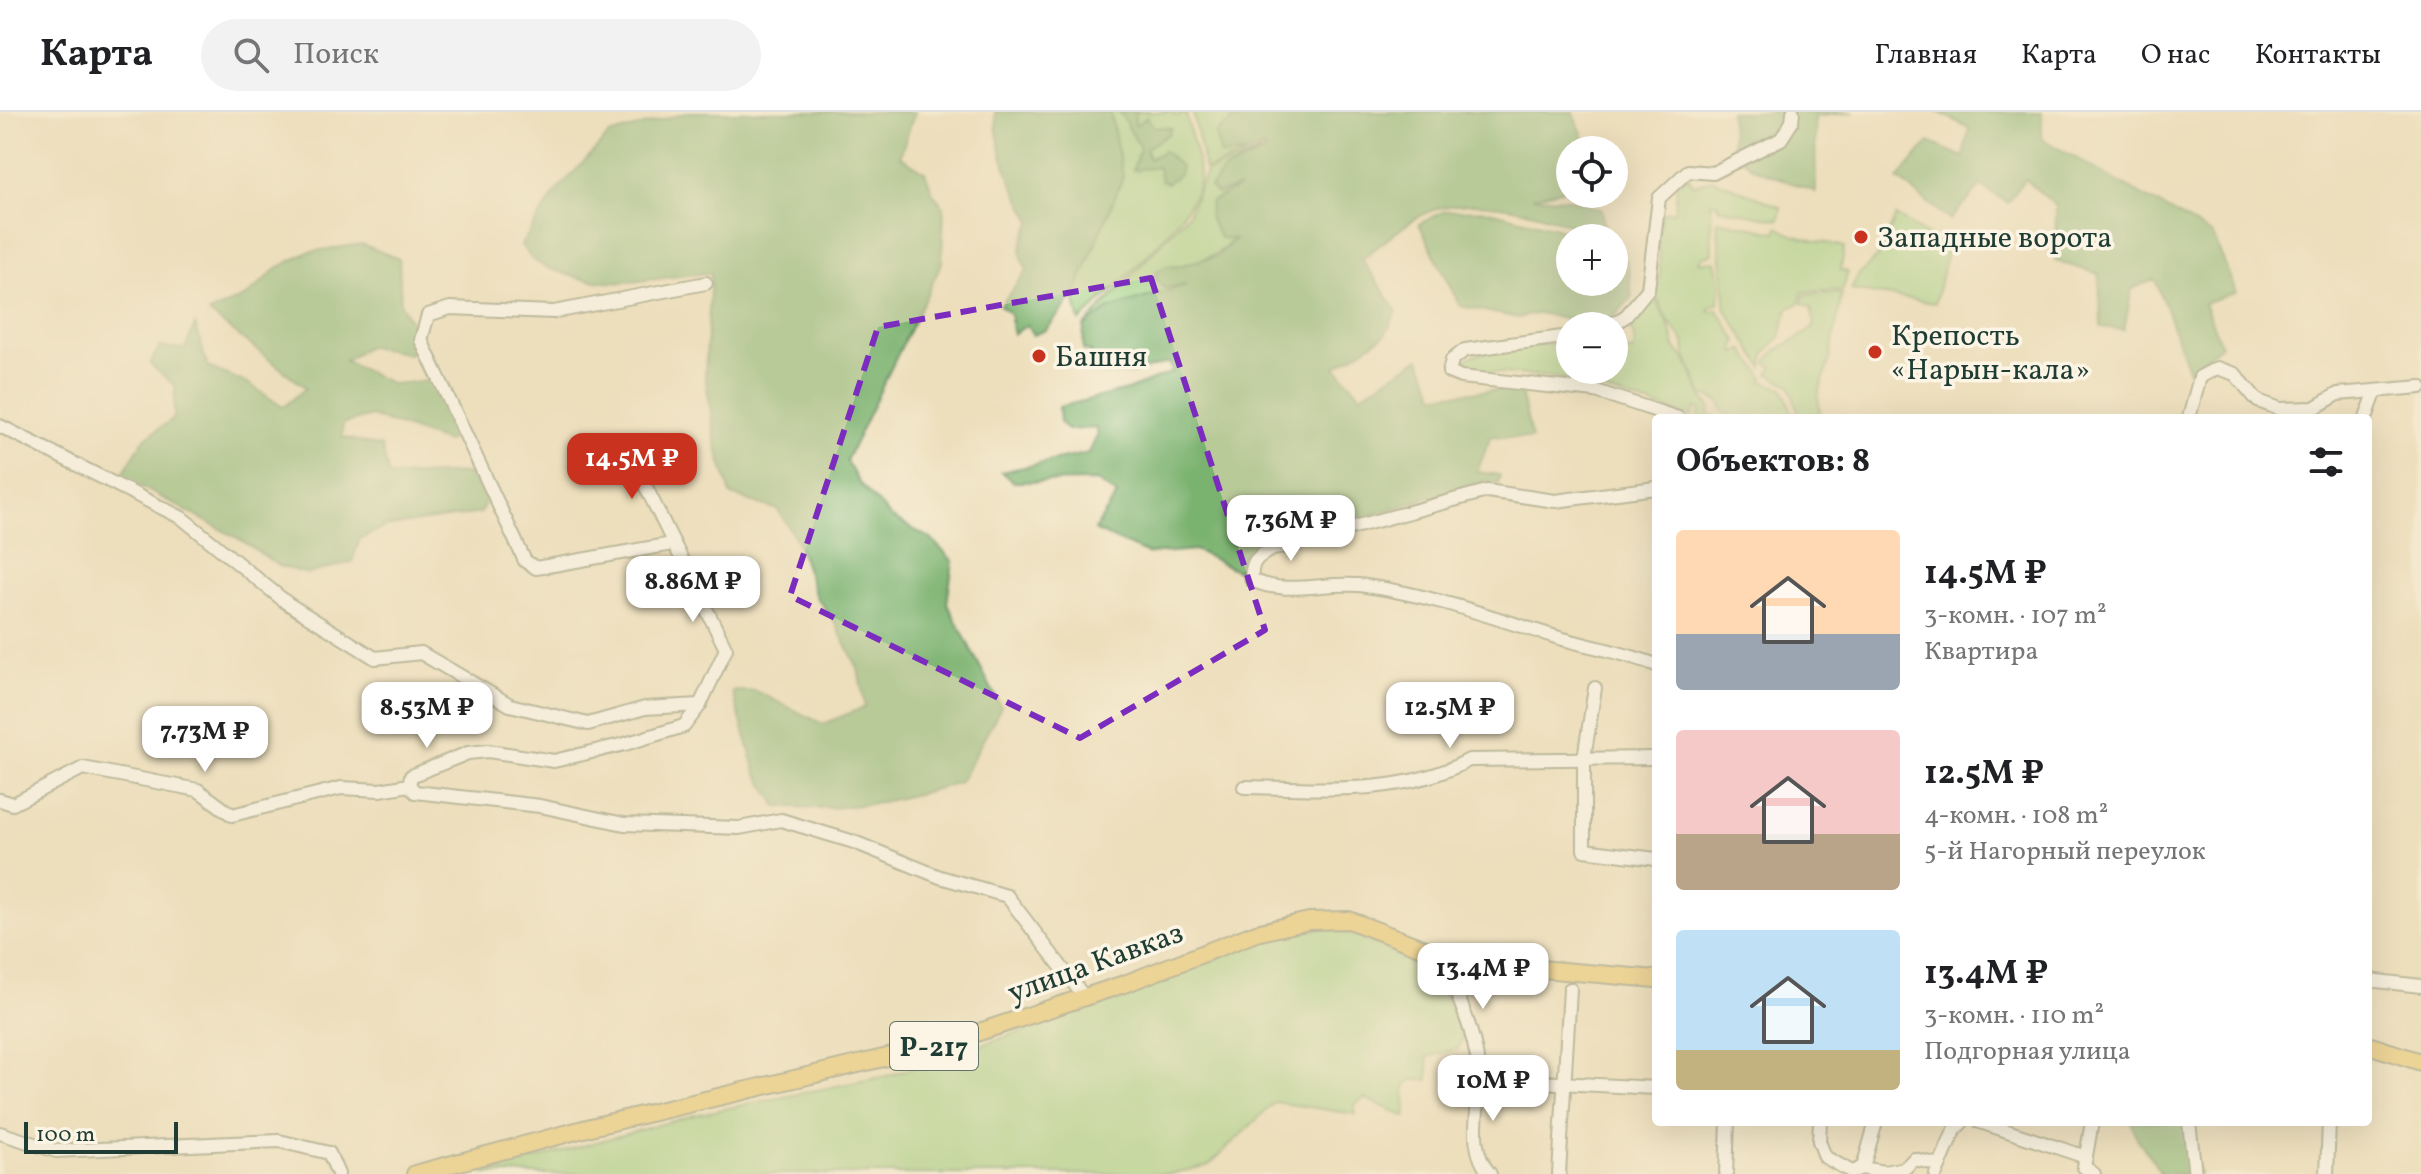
<!DOCTYPE html>
<html lang="ru">
<meta charset="utf-8">
<style>
:root{--surface:#fff;--page:#f2f2f2;--text:#202124;--muted:#757577;--line:#e0e0e0;--accent:#c8321e}
body{margin:0;font-family:Vollkorn,serif;background:var(--page);color:var(--text);height:100vh;display:flex;flex-direction:column;font-size:30px;white-space:nowrap}
*{box-sizing:border-box;margin:0}
p{font-size:26px;color:var(--muted)}
.icon{flex:none;width:44px;height:44px;fill:none;stroke:currentColor;stroke-width:2;stroke-linecap:round;stroke-linejoin:round}
.map{position:relative;flex:1;overflow:hidden}
.sheet{position:absolute;left:1652px;top:302px;width:720px;height:712px;display:flex;flex-direction:column;background:var(--surface);border-radius:8px;box-shadow:0 8px 32px #0002}
.sheet>*{flex:none}
.buttons{position:absolute;left:1556px;top:24px;display:grid;gap:16px}
.buttons a{display:grid;place-items:center;width:72px;height:72px;border-radius:50%;background:var(--surface);box-shadow:0 8px 32px #0002;font-size:40px}
.scale{position:absolute;left:24px;bottom:20px;width:154px;box-sizing:border-box;padding-left:8px;border:4px solid #1f3d34;border-top:0;font-size:22px;line-height:28px;white-space:nowrap;color:#1f3d34;-webkit-text-stroke:6px #fcf5e5;paint-order:stroke}
.price{position:absolute;translate:-50% -68px;padding:0 18px;border-radius:16px;background:#fff;color:#222;font-size:26px;line-height:52px;filter:drop-shadow(0 2px 4px #0008)}
.price::after{content:'';position:absolute;left:50%;top:48px;width:24px;height:18px;margin-left:-12px;background:inherit;clip-path:polygon(0 0,100% 0,50% 100%)}
.price.active{background:var(--accent);color:#fff}
ul{padding:0;list-style:none}
li{display:flex;align-items:center;gap:24px;height:200px;padding:0 24px}
li span{display:grid;place-items:center;flex:none;width:224px;height:160px;border-radius:8px;color:#555}
li>.icon{margin-inline-start:auto}
span .icon{width:96px;height:96px;fill:#fffc;stroke-width:1}
li b{font-size:34px}
h2{display:flex;justify-content:space-between;align-items:center;height:96px;padding:0 24px;font-size:34px}
header{display:flex;align-items:center;gap:48px;box-sizing:border-box;height:112px;padding:0 40px;background:var(--surface);border-bottom:2px solid var(--line)}
header strong{font-size:38px}
nav{display:flex;gap:44px;margin-inline-start:auto;font-size:28px}
.search{width:560px;height:72px;background:var(--page);display:flex;align-items:center;gap:20px;box-sizing:border-box;padding:0 28px;border-radius:44px;color:var(--muted);font-size:30px}
.map>svg:first-child{display:block}
.green{fill:#99d082;stroke:#5c865b;stroke-width:2}
.forest{fill:#7ab270;stroke:#4c7852;stroke-width:2}
.lines{fill:none;stroke-linecap:round;stroke-linejoin:round}
.minor-casing{stroke:#868e78;stroke-width:16}
.highway-casing{stroke:#868e78;stroke-width:20}
.minor{stroke:#fff;stroke-width:12}
.highway{stroke:#ecc669;stroke-width:16}
.marked{fill:none;stroke:#7b2cbf;stroke-width:6;stroke-dasharray:16 10;stroke-linejoin:round}
.poi-dot{fill:#c8321e;stroke:#fcf5e5;stroke-width:3}
.labels{text-anchor:middle;stroke-width:7;stroke-linejoin:round;paint-order:stroke}
.shield{fill:#fcf5e5;stroke:#617469;stroke-width:2}
.shield-label{font-size:28px;font-weight:bold;fill:#1f3d34}
.poi-label{font-size:30px;fill:#1f3d34;stroke:#fcf5e5;text-anchor:start}
.street-label{font-size:30px;fill:#1f3d34;stroke:#fcf5e5}
</style>
<header>
<strong>Карта</strong>
<div class="search"><svg class="icon" aria-label="search" viewBox="0 0 24 24"><circle cx="10" cy="10" r="6"/><path d="M15 15l6 6"/></svg>Поиск</div>
<nav><a>Главная</a><a>Карта</a><a>О нас</a><a>Контакты</a></nav>
</header>
<div class="map">
<svg width="2421" height="1062" viewBox="0 0 2421 1062">
<rect width="100%" height="100%" fill="#fcf5e5"/>
<filter id="ink" filterUnits="userSpaceOnUse"><feTurbulence type="fractalNoise" baseFrequency=".0125" numOctaves="2"/><feDisplacementMap in="SourceGraphic" scale="16" xChannelSelector="R" yChannelSelector="G"/><feConvolveMatrix kernelMatrix="1 2 1 2 8 2 1 2 1" color-interpolation-filters="sRGB"/></filter>
<filter id="wash" filterUnits="userSpaceOnUse"><feTurbulence type="fractalNoise" baseFrequency=".006" numOctaves="4" result="noise"/><feDisplacementMap in="SourceGraphic" scale="32" xChannelSelector="R" yChannelSelector="G"/><feGaussianBlur stdDeviation="1.8" result="paint"/><feColorMatrix in="noise" values="0 0 0 0 0 0 0 0 0 0 0 0 0 0 0 0 0 1.4 0 .05"/><feComposite in="paint" operator="in"/></filter>
<g filter="url(#wash)">
<rect width="100%" height="100%" fill="#eddfbc"/>
<g class="green">
<path d="M1110,0H1120L1140,36L1133,57L1158,55L1179,62L1149,47L1145,36L1168,22L1135,14V0H1171L1177,4L1186,0C1189,23 1200,44 1199,67C1197,103 1108,182 1080,209L1074,184L1123,65Z"/>
<path d="M1193,0H1222L1236,4L1258,0L1231,9L1221,44L1247,42L1205,58Z"/>
<path d="M1266,38L1225,58L1246,72C1234,135 1238,138 1175,155L1190,171L1084,215L1188,102L1206,60Z"/>
<path d="M1689,65L1693,73L1713,67L1781,95L1779,108L1718,96V92L1711,91L1712,142L1701,145L1699,150L1715,149L1720,171L1719,192L1709,195V199L1718,198L1737,229L1734,238L1736,241L1743,237L1764,266L1762,269L1783,276L1794,306H1739L1725,302L1720,290L1702,282L1685,241L1684,229L1668,209L1655,181L1660,162L1658,126L1662,101L1675,99L1677,72Z"/>
<path d="M1896,104L1948,135L1935,191L1851,178L1858,163L1878,145Z"/>
<path d="M1717,108L1776,120L1778,115C1795,128 1821,128 1844,135L1841,158L1848,160L1843,178L1802,180L1799,191L1788,197L1780,225L1765,242L1763,256L1726,198Z"/>
<path d="M1842,181L1830,247L1818,284L1821,306H1800L1790,273L1768,262L1773,255L1767,251C1777,229 1802,231 1815,212L1811,196L1802,191L1804,183Z"/>
<path d="M1654,186C1663,201 1673,219 1675,236C1695,251 1692,278 1711,296L1708,302L1719,306H1698L1700,297L1695,296L1692,305L1557,265L1460,258L1458,253C1473,235 1545,232 1570,229V258H1614V223L1622,238L1634,239V224L1628,214L1644,192Z"/>
<path d="M1331,816C1371,826 1425,853 1447,890C1453,901 1458,913 1463,925L1458,937L1428,945V968H1411L1405,975L1406,1005L1364,986L1355,993V1002L1275,990L1209,1053L1170,1062H481L694,1003L891,963L1128,884L1249,833L1299,819Z"/>
</g>
<g class="forest">
<path d="M689,0H915L900,44L925,60L933,81L944,95L942,151L846,349L859,371L892,406L930,426L953,449L947,491L1001,595L960,670C898,689 842,701 777,694L756,660L732,579H756L823,612L865,595L858,556L832,505L816,485L796,427L778,398L731,383L716,334L705,262L711,161C657,164 619,180 565,162C544,155 533,152 521,133L558,77L609,23Z"/>
<path d="M995,0H1110L1123,65L1074,184L1046,218L1033,223L1027,213L1013,222L1010,201L1000,194L1027,158C1016,139 1022,127 1032,109C1011,74 997,41 995,0Z"/>
<path d="M1120,0H1135V13L1147,5L1154,15L1171,16L1168,22L1145,37L1149,47L1164,39L1181,55L1179,62L1167,71L1161,68L1158,55L1133,58L1140,36Z"/>
<path d="M1258,0H1573L1589,38H1570V76L1532,85L1570,87L1602,98L1604,115C1584,121 1564,110 1544,104C1509,93 1456,85 1422,103C1401,114 1381,133 1362,147L1397,199L1385,223L1336,255L1361,283L1420,246L1435,283L1520,276L1532,327L1491,324L1477,360L1500,363L1498,371L1486,369L1268,434L1244,442L1238,459L1195,438L1148,442L1094,418L1117,383L1097,369L1014,370L1001,360L1089,341L1098,322L1096,316L1067,318L1060,310L1059,295L1127,278L1173,260L1169,250L1131,262L1091,261L1083,248L1091,240L1083,238L1084,215L1109,197L1186,173L1163,176L1155,165L1157,159L1169,153L1175,155L1217,144L1235,127L1220,126L1209,105L1211,90L1239,75L1217,82L1210,75L1225,58L1266,39L1264,35L1247,42L1221,44L1215,22L1231,9Z"/>
<path d="M1730,0H1855L1815,5L1816,80L1753,56L1733,40Z"/>
<path d="M1938,0H2042V27L2213,123L2236,180L2204,191L2221,233L2189,259L2155,167L2132,177L2124,218L2101,215L2099,162L2055,149L2056,94L2025,67L2008,91L1981,74L1950,108L1898,67L1929,30L1963,45L1969,16Z"/>
<path d="M1486,98L1595,126H1570V170H1614V133C1631,141 1629,168 1632,185L1614,205L1590,214L1540,201L1518,206L1460,194L1419,112L1444,99Z"/>
<path d="M362,132L399,147L401,192L421,228L409,242L368,234L345,249L392,272L439,268L461,315L448,330L371,304L343,312L342,325L382,335L389,364L468,361L490,375L481,401L385,415L360,427L352,450L308,462L279,454L241,428L121,364L144,327L174,306L175,274L150,252L159,235L185,237L195,213L208,255L249,272L283,295L306,276L209,201L248,183L277,156L308,140Z"/>
<path d="M2131,1010H2184L2199,1062H2160C2152,1042 2135,1031 2131,1010Z"/>
</g>
</g>
<g filter="url(#ink)">
<g class="lines">
<g class="minor-casing">
<g id="minor">
<path d="M1609,214L1626,204L1648,177L1659,86L1688,59L1713,61L1781,27L1792,10L1793,0"/>
<path d="M1570,224L1465,238L1452,248L1449,260L1461,265L1596,279L1678,306"/>
<path d="M2189,306L2200,265L2217,256L2235,262L2258,289L2280,297L2314,296L2338,282L2421,275"/>
<path d="M2366,306L2375,281"/>
<path d="M0,314L182,406L287,491L375,546L421,541L510,593L588,612L645,596L700,593L684,614L625,632L554,649L488,639L468,641L411,664L409,673L415,680L540,694L624,712L739,716L781,708L854,730L940,765L1007,784L1085,886"/>
<path d="M589,351L639,361L726,537L700,593"/>
<path d="M1656,376L1555,389L1487,379L1273,437C1258,444 1250,449 1252,468C1287,485 1329,468 1366,474C1431,483 1494,506 1556,525C1590,535 1623,540 1656,553"/>
<path d="M672,432L536,456L525,449L421,228L428,203L450,196L554,200L706,171"/>
<path d="M1595,576L1584,646V738L1656,747"/>
<path d="M1244,675C1318,676 1401,685 1469,648L1656,646"/>
<path d="M0,688L13,692L83,656L198,678L232,703L341,676L380,678L409,673"/>
<path d="M1441,844C1457,884 1478,923 1479,968C1479,1000 1467,1036 1490,1062"/>
<path d="M2368,868L2421,874"/>
<path d="M1479,967L1656,976"/>
<path d="M1820,1010L1819,1029L1825,1045L1852,1060"/>
<path d="M1980,1010L2086,1045"/>
<path d="M2092,1010L2084,1055L2094,1062"/>
<path d="M2189,1010L2195,1062"/>
<path d="M0,1021L56,1039L279,1029L329,1041L338,1062"/>
<path d="M1861,1056L1884,1060L1905,1056L1914,1047L1940,1053"/>
<path d="M1857,1058L1863,1055L1876,1010"/>
<path d="M1559,1062L1570,877"/>
<path d="M1726,1062L1728,1010"/>
<path d="M1936,1062L1954,1019L1962,1010"/>
<path d="M2327,1062L2329,1010"/>
</g>
</g>
<g class="highway-casing">
<g id="highway">
<path d="M2368,933L2421,950"/>
<path d="M415,1062L595,1014L943,932L1127,871L1256,821L1309,809L1349,808L1459,850L1656,867"/>
</g>
</g>
<use href="#minor" class="minor"/>
<use href="#highway" class="highway"/>
</g>
</g>
<path d="M0 0H2421V1062H0ZM1151,166L1265,518L1080,626L790,484L878,215Z" fill="#eddfbc" fill-opacity=".55" fill-rule="evenodd"/>
<path class="marked" d="M1151,166L1265,518L1080,626L790,484L878,215Z"/>
<g class="poi-dot">
<circle cx="1861" cy="125" r="8"/>
<circle cx="1875" cy="240" r="8"/>
<circle cx="1039" cy="244" r="8"/>
</g>
<g class="labels">
<rect class="shield" x="890" y="910" width="88" height="48" rx="6"/>
<g class="shield-label">
<text x="934" y="944">Р-217</text>
</g>
<g class="poi-label">
<text x="1877" y="135">Западные ворота</text>
<text x="1891" y="233">Крепость<tspan x="1891" dy="34">«Нарын-кала»</tspan></text>
<text x="1055" y="254">Башня</text>
</g>
<g class="street-label">
<text transform="translate(1095 850) rotate(-20)" y="10">улица Кавказ</text>
</g>
</g>
</svg>
<div class="buttons">
<a><svg class="icon" aria-label="locate" viewBox="0 0 24 24"><circle cx="12" cy="12" r="6"/><path d="M12 2v4M12 18v4M2 12h4M18 12h4"/></svg></a>
<a>+</a>
<a>−</a>
</div>
<div class="scale">100 m</div>
<b class="price active" style="left:632px;top:389px">14.5M ₽</b>
<b class="price" style="left:1291px;top:451px">7.36M ₽</b>
<b class="price" style="left:693px;top:512px">8.86M ₽</b>
<b class="price" style="left:427px;top:638px">8.53M ₽</b>
<b class="price" style="left:1450px;top:638px">12.5M ₽</b>
<b class="price" style="left:205px;top:662px">7.73M ₽</b>
<b class="price" style="left:1483px;top:899px">13.4M ₽</b>
<b class="price" style="left:1493px;top:1011px">10M ₽</b>
<section class="sheet">
<h2>Объектов: 8<svg class="icon" aria-label="filters" viewBox="0 0 24 24"><path d="M4 7h16M4 17h16"/><circle cx="9" cy="7" r="2"/><circle cx="15" cy="17" r="2"/></svg></h2>
<ul>
<li><span style="background:linear-gradient(#ffd9b3 65%,#9aa5b1 0)"><svg class="icon" aria-label="home" viewBox="0 0 24 24"><path d="M3 11l9-7 9 7M6 9v11h12V9"/></svg></span><div><b>14.5M ₽</b><p>3-комн. · 107 m²</p><p>Квартира</p></div></li>
<li><span style="background:linear-gradient(#f6c9c9 65%,#b9a48a 0)"><svg class="icon" aria-label="home" viewBox="0 0 24 24"><path d="M3 11l9-7 9 7M6 9v11h12V9"/></svg></span><div><b>12.5M ₽</b><p>4-комн. · 108 m²</p><p>5-й Нагорный переулок</p></div></li>
<li><span style="background:linear-gradient(#bfe0f5 75%,#c2b280 0)"><svg class="icon" aria-label="home" viewBox="0 0 24 24"><path d="M3 11l9-7 9 7M6 9v11h12V9"/></svg></span><div><b>13.4M ₽</b><p>3-комн. · 110 m²</p><p>Подгорная улица</p></div></li>
</ul>
</section>
</div>
